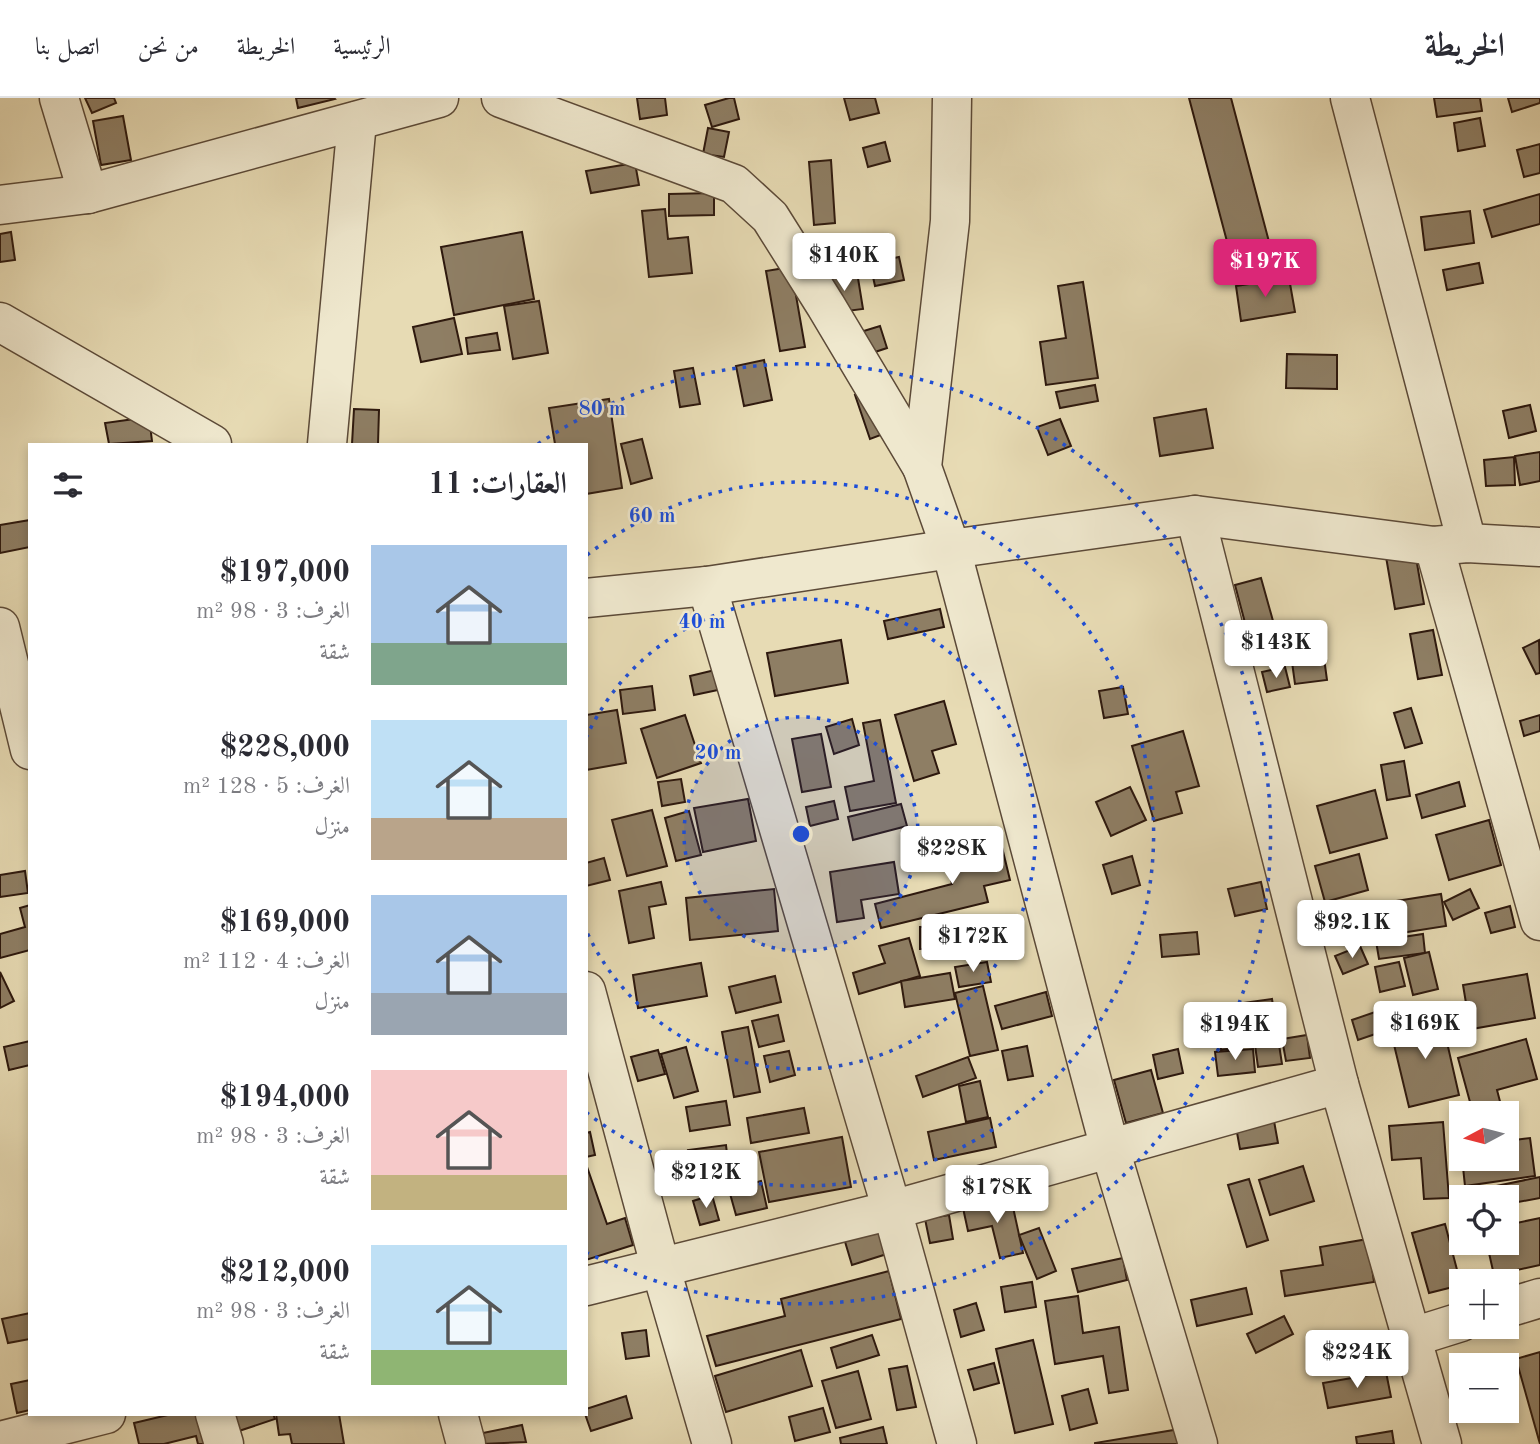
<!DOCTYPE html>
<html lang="ar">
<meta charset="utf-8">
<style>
:root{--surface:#fff;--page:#f7f7f7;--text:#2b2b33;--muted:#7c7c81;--line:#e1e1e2;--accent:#db2777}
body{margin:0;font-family:"Old Standard TT",Amiri,serif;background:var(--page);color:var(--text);direction:rtl;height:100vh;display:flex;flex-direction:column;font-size:26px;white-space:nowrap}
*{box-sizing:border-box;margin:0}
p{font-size:23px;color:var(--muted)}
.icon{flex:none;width:38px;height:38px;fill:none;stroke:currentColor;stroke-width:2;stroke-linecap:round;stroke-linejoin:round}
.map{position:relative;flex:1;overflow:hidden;direction:ltr}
.panel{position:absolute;left:28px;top:345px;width:560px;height:973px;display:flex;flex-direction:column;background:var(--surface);border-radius:0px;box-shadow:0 4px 10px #0003;direction:rtl}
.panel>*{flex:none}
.needle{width:46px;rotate:263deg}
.buttons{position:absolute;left:1449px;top:1003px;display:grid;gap:14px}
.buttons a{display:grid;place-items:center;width:70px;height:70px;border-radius:0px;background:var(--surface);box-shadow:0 4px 10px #0003;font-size:35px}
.price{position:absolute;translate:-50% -60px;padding:0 16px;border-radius:7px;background:#fff;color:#222;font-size:23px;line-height:46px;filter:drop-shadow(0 2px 4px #0008)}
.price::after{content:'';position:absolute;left:50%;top:42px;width:21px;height:16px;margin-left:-10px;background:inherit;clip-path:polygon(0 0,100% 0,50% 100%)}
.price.active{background:var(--accent);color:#fff}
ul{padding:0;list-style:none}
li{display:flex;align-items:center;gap:21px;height:175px;padding:0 21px}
li span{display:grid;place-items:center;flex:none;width:196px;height:140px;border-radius:0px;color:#555}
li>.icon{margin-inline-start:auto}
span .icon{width:84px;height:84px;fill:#fffc;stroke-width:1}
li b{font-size:30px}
h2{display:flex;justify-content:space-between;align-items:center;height:84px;padding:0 21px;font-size:30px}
header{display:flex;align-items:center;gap:42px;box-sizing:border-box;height:98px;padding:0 35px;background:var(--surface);border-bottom:2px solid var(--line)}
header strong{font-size:33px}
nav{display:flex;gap:38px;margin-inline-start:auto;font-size:24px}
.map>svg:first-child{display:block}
.building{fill:#8e7e64;stroke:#2e190e;stroke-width:2}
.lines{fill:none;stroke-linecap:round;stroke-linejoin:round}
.minor-casing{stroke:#5c4a38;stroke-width:41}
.minor{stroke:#efe8ce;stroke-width:38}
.ring{fill:none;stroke:#1d4ed8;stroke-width:3.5;stroke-dasharray:3.5 7}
.centre{fill:#1d4ed8;stroke:#efe8ce;stroke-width:3.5}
.ring-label{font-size:21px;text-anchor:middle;font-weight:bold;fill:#1d4ed8;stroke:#efe8ce;stroke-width:5;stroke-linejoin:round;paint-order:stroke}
</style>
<header>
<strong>الخريطة</strong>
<nav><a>الرئيسية</a><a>الخريطة</a><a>من نحن</a><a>اتصل بنا</a></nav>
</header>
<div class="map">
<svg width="1540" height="1346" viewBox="0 0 1540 1346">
<rect width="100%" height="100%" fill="#e7dbb4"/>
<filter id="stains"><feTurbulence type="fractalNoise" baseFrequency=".00286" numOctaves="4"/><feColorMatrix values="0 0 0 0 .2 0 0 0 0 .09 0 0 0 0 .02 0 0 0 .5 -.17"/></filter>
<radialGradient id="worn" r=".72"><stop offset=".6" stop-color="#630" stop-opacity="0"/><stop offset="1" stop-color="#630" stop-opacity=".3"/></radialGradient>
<g class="building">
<path d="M85,0H114L116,5L92,15Z"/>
<path d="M296,0H334L335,1L298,10Z"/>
<path d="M637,0H665L667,17L640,21Z"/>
<path d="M729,0H734L739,21L712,29L705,7Z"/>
<path d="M844,0H875L879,15L850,22Z"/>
<path d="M1189,0H1231L1277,174L1238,185Z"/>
<path d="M1434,0H1480L1482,13L1437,19Z"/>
<path d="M1508,0H1540V5L1512,14Z"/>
<path d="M123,18L131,62L101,67L93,23Z"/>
<path d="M1480,20L1485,48L1458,53L1454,25Z"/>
<path d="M708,30L729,34L724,59L703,56Z"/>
<path d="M885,44L890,63L868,69L863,50Z"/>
<path d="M1540,46V75L1524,79L1517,52Z"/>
<path d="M831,62L835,125L814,127L809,64Z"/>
<path d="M635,65L639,87L591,95L586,73Z"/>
<path d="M714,95V117L669,118V96Z"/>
<path d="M1540,96V126L1492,139L1484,112Z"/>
<path d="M665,111L668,141L688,139L692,175L649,179L642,113Z"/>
<path d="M1470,113L1474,145L1425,152L1421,119Z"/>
<path d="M11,134L15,162L0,164V136Z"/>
<path d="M522,134L534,201L454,217L441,149Z"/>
<path d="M899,159L904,182L875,188L870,165Z"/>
<path d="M1479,165L1483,185L1447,192L1443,172Z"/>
<path d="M791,169L805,249L780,253L766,173Z"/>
<path d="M857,174L863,211L831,215L825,179Z"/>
<path d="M1289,180L1295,214L1241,223L1236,188Z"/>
<path d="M1083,184L1098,280L1046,287L1040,244L1066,240L1058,188Z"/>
<path d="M539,203L548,255L513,261L504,208Z"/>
<path d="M454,220L462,256L421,264L413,229Z"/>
<path d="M880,228L887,250L848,263L841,240Z"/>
<path d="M497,235L500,252L468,256L466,240Z"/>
<path d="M1287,256L1337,257V291L1286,290Z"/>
<path d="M764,262L772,302L744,308L736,268Z"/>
<path d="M693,270L700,306L680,309L674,273Z"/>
<path d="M1095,287L1098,303L1060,310L1056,294Z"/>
<path d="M880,289L894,332L870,341L855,297Z"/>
<path d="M609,301L622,390L586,396V346H555L549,310Z"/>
<path d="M1530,307L1536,333L1509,340L1503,313Z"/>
<path d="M354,311L379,312L378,346H352Z"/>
<path d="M1206,311L1213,350L1160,358L1154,320Z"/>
<path d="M149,319L152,343L109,346L105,325Z"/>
<path d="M1060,321L1071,348L1048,357L1037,329Z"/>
<path d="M642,341L652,380L631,386L621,346Z"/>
<path d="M1540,354V383L1520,387L1515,358Z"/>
<path d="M1514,359L1515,387L1486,388L1484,362Z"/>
<path d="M30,422V449L0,455V427Z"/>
<path d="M1414,448L1424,506L1395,511L1385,453Z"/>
<path d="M1261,480L1280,548L1253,555L1235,487Z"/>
<path d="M940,511L944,529L888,541L884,523Z"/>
<path d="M1433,532L1442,577L1418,581L1410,536Z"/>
<path d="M841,542L848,585L775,598L767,555Z"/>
<path d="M1539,542L1540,575L1536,576L1523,550Z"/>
<path d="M1324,560L1327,582L1295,586L1292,564Z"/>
<path d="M1285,569L1290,589L1267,594L1262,574Z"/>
<path d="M715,572L718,592L694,597L690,578Z"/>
<path d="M652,588L655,612L623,616L620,592Z"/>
<path d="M1123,589L1128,616L1104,620L1099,593Z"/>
<path d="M944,603L956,646L932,653L939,675L914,683L895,617Z"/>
<path d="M1411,610L1422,645L1405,650L1394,615Z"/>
<path d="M617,612L626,665L586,672V617Z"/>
<path d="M685,617L701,665L657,680L641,631Z"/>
<path d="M1540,617V633L1524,638L1520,623Z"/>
<path d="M852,621L859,647L834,656L826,629Z"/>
<path d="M880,622L896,705L850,713L845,689L874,683L863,625Z"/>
<path d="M1183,633L1199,688L1176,694L1182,715L1154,723L1132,648Z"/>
<path d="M821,636L831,689L802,694L792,641Z"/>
<path d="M1404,663L1410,698L1387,702L1381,667Z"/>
<path d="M681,681L685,704L662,708L658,684Z"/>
<path d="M1459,684L1465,708L1422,720L1416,697Z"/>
<path d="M1130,689L1146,722L1111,738L1096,704Z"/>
<path d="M1375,692L1387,740L1330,755L1317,708Z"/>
<path d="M748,701L756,743L703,754L694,710Z"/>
<path d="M834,703L838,721L810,728L806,709Z"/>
<path d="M901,706L907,728L853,742L848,719Z"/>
<path d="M652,712L667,768L627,778L612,722Z"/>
<path d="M689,713L701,757L676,763L665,720Z"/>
<path d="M1489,722L1501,767L1449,782L1436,737Z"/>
<path d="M1000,741L1010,782L984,788L988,804L881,830L875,806L952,786L945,755Z"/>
<path d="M1359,756L1368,792L1325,804L1315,768Z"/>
<path d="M1132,758L1140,787L1112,796L1103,767Z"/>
<path d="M604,760L610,782L586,788V765Z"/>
<path d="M894,764L899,796L861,802L864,820L837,824L830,774Z"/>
<path d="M25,773L28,795L0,799V777Z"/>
<path d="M661,784L666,806L649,809L654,840L629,845L619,793Z"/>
<path d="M1261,784L1267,811L1235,818L1228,791Z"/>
<path d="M774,791L778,833L690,842L686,800Z"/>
<path d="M1470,791L1479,810L1453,822L1444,804Z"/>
<path d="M1441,796L1446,828L1369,840L1364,808Z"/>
<path d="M30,807V852L0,860V836L25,829L20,810Z"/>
<path d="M1510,808L1515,829L1491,835L1485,815Z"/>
<path d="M984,818L991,842L964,849L958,825Z"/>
<path d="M955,828L956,850L920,851V829Z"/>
<path d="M1197,834L1199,856L1162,859L1160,837Z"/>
<path d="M1423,836L1425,855L1379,861L1376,843Z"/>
<path d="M909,840L920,878L859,896L853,875L885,865L879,848Z"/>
<path d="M1360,848L1368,866L1343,876L1335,858Z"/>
<path d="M1429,854L1438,891L1413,897L1404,860Z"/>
<path d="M987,864L991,884L959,889L955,869Z"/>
<path d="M1399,864L1405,888L1380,894L1375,869Z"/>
<path d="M701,865L707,898L638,910L633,877Z"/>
<path d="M0,874L14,903L0,910Z"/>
<path d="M950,875L955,901L905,909L901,883Z"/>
<path d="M1527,876L1535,920L1449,935L1446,915L1467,911L1463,887Z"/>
<path d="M775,878L781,904L736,915L729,889Z"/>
<path d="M983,888L998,952L970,958L955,895Z"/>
<path d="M1046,894L1052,918L1002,931L995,908Z"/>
<path d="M1272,901L1282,966L1258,969L1255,947L1221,952L1214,909Z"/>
<path d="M1378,913L1384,933L1358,942L1352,922Z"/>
<path d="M778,917L784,943L759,949L752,923Z"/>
<path d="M1441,918L1459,997L1409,1009L1390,930Z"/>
<path d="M748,929L760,994L734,999L722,934Z"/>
<path d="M1307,937L1310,960L1286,963L1282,941Z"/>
<path d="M1526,941L1537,981L1497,992L1503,1015H1473L1458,960Z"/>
<path d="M30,943V967L9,972L4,949Z"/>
<path d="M1027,948L1033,978L1008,982L1002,953Z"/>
<path d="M686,949L698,993L674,1000L661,956Z"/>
<path d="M1178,951L1183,975L1158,981L1153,957Z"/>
<path d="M1253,951L1255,974L1218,978L1215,954Z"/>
<path d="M658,952L665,976L638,983L631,959Z"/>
<path d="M789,953L795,977L770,984L764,958Z"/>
<path d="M968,959L976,980L923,999L916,978Z"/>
<path d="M1151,972L1163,1015L1126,1025L1114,982Z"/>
<path d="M980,983L988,1019L966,1024L959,988Z"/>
<path d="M726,1003L730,1027L690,1033L686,1009Z"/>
<path d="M804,1010L809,1035L751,1045L747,1020Z"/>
<path d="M990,1020L996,1049L934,1062L928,1034Z"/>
<path d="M1274,1023L1278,1045L1240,1051L1236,1029Z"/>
<path d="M1443,1024L1449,1100L1424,1101L1421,1060L1392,1062L1389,1028Z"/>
<path d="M590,1034L595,1057L586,1059V1035Z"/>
<path d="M842,1039L851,1089L769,1104L759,1054Z"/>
<path d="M1530,1040L1535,1078L1465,1088L1463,1069L1488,1065L1487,1060H1507V1043Z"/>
<path d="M1461,1041V1060H1478L1462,1068L1452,1045Z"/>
<path d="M726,1047L729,1073L691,1077L688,1052Z"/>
<path d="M586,1066L607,1126L625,1120L633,1147L586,1162Z"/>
<path d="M1303,1068L1314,1103L1270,1117L1259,1082Z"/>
<path d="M1540,1079V1100L1507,1106V1099H1498L1496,1088Z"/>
<path d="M1249,1081L1268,1142L1247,1149L1228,1087Z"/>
<path d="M761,1083L767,1110L736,1117L729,1092Z"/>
<path d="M712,1097L719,1122L700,1127L693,1103Z"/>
<path d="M1011,1100L1023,1155L1000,1160L992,1128L968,1133L963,1110Z"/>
<path d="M878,1115L890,1155L852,1167L840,1127Z"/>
<path d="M949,1117L953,1141L930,1145L925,1121Z"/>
<path d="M1540,1120V1167L1494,1177L1489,1155L1510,1151L1507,1127Z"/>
<path d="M1445,1126L1461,1187L1429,1195L1412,1135Z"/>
<path d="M1039,1130L1056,1173L1037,1181L1019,1137Z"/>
<path d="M1368,1141L1374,1184L1285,1198L1281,1173L1323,1167L1320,1149Z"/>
<path d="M1123,1160L1127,1182L1078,1194L1072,1171Z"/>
<path d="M889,1173L901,1221L716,1268L707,1238L785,1218L781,1201Z"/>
<path d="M1032,1184L1036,1209L1005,1214L1001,1189Z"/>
<path d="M1246,1190L1252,1216L1197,1228L1191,1202Z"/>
<path d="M1078,1198L1083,1235L1119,1229L1128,1292L1109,1295L1103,1258L1055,1266L1045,1203Z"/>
<path d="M976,1205L984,1232L961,1239L954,1212Z"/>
<path d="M30,1215V1241L8,1245L2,1221Z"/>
<path d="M1284,1218L1293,1236L1256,1255L1247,1236Z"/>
<path d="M646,1232L649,1258L626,1261L622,1235Z"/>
<path d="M872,1237L879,1257L837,1270L831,1250Z"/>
<path d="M1033,1242L1053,1326L1015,1335L996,1251Z"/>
<path d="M1392,1244L1399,1265L1353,1278L1346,1257Z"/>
<path d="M801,1252L812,1288L726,1314L715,1278Z"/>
<path d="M1540,1254V1346L1516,1261Z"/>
<path d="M994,1265L999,1285L974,1292L968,1272Z"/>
<path d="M907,1268L916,1309L897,1312L889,1271Z"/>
<path d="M858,1273L871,1321L836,1330L822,1283Z"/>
<path d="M1386,1274L1391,1299L1328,1310L1323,1285Z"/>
<path d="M30,1282V1312L17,1315L11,1286Z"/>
<path d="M1088,1291L1097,1325L1070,1332L1062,1298Z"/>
<path d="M626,1298L632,1320L591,1333L585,1316L586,1311Z"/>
<path d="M823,1310L830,1334L795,1343L789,1319Z"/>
<path d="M172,1316H204L211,1346H198L196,1338L164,1346H139L134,1325Z"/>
<path d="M233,1316H273L275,1321L239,1333Z"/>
<path d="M276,1316H339L344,1346H292L290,1336L279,1337Z"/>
<path d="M522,1327L526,1344L481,1346L478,1336Z"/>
<path d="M883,1329L887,1346H841L840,1340Z"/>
<path d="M1186,1330L1189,1346H1095V1345Z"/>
<path d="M1392,1333L1394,1346H1357L1356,1339Z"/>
</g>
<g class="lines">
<g class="minor-casing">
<g id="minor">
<path d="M59,0L88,96"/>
<path d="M501,0L734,86L770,119L826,208L922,369"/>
<path d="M952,0L950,123L922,369L951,451L1110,1051L1198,1346"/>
<path d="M1350,0L1467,445"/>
<path d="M0,107L88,96L439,0"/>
<path d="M0,224L212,346"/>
<path d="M327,346L357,23"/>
<path d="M1195,417L1339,986L1442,1346"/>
<path d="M1434,448L1540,823"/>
<path d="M707,488L892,1112L957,1346"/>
<path d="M586,500L707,488L951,451L1195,417L1434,448L1467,445L1540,449"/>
<path d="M0,529L30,652"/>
<path d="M586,893L661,1171L712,1346"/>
<path d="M586,1188L892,1112L1339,986"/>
<path d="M1507,1210L1540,1200"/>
<path d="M1413,1239L1461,1224"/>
<path d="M215,1316L224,1346"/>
<path d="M458,1316L466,1346"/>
<path d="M0,1343L106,1316"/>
</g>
</g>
<use href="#minor" class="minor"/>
</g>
<circle cx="801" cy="736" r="117" fill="#1d4ed8" fill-opacity=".12"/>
<g class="ring">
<circle cx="801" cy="736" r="117"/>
<path d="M586 640A235 235 0 1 1 586 832"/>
<path d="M587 457A352 352 0 1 1 587 1015"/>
<path d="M538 346A470 470 0 1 1 588 1155"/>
</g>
<circle cx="801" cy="736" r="10" class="centre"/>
<g class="ring-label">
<text x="602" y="317">80 m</text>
<text x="652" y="424">60 m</text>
<text x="702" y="530">40 m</text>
<text x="718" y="661">20 m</text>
</g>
<rect width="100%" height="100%" filter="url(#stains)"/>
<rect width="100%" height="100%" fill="url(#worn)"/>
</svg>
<div class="buttons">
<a><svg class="needle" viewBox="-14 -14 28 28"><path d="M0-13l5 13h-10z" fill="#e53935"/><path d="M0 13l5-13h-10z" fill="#7c7c81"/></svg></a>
<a><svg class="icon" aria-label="locate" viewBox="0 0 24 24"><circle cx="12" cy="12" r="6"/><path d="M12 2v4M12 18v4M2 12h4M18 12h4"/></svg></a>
<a>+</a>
<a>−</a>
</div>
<b class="price" style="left:844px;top:195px">$140K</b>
<b class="price active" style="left:1265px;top:201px">$197K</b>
<b class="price" style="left:1276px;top:582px">$143K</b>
<b class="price" style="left:952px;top:788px">$228K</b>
<b class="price" style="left:1352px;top:862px">$92.1K</b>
<b class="price" style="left:973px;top:876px">$172K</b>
<b class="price" style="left:1425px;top:963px">$169K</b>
<b class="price" style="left:1235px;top:964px">$194K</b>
<b class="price" style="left:706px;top:1112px">$212K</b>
<b class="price" style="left:997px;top:1127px">$178K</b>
<b class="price" style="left:1357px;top:1292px">$224K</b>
<section class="panel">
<h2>العقارات: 11<svg class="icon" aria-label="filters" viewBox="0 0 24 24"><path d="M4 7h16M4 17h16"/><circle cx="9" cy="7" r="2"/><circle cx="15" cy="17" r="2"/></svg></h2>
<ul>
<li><span style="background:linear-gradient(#a9c7e8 70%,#7fa58c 0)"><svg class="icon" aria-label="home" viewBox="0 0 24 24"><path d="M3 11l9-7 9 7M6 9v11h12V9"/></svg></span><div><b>$197,000</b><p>الغرف: 3 · 98 m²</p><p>شقة</p></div></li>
<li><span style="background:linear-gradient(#bfe0f5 70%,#b9a48a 0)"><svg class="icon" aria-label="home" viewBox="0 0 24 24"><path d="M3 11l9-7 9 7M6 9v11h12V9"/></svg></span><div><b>$228,000</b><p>الغرف: 5 · 128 m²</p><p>منزل</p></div></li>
<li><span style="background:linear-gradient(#a9c7e8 70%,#9aa5b1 0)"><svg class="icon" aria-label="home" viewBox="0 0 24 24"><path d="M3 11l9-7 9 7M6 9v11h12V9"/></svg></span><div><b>$169,000</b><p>الغرف: 4 · 112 m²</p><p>منزل</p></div></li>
<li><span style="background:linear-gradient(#f6c9c9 75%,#c2b280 0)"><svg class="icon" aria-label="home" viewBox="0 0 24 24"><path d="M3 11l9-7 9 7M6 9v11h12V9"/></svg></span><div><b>$194,000</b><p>الغرف: 3 · 98 m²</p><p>شقة</p></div></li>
<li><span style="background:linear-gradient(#bfe0f5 75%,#8fb573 0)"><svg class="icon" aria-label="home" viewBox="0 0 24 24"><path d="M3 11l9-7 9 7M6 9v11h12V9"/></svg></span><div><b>$212,000</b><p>الغرف: 3 · 98 m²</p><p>شقة</p></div></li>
</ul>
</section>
</div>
